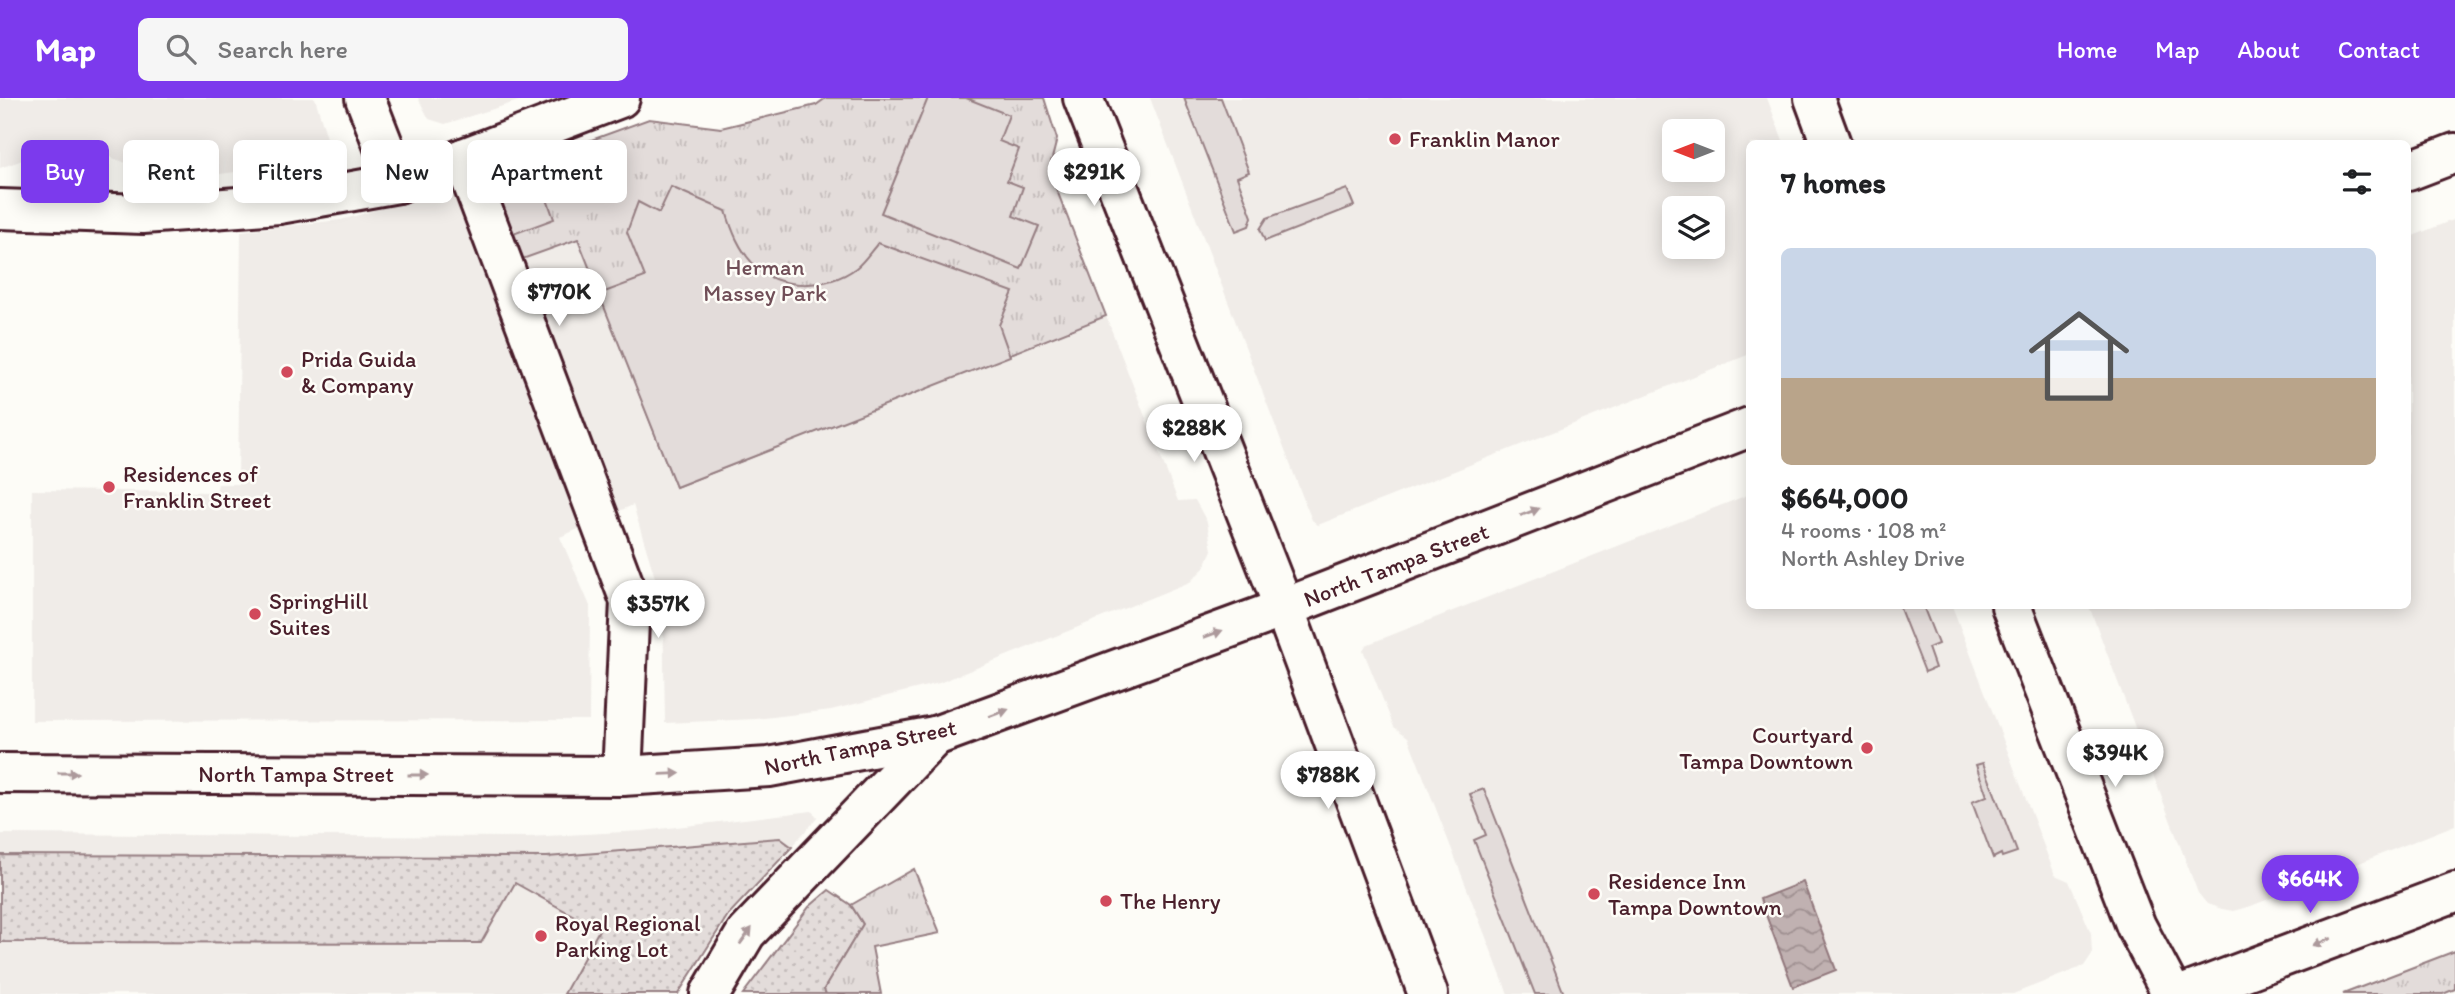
<!DOCTYPE html>
<meta charset="utf-8">
<style>
:root{--surface:#fff;--page:#f6f6f6;--text:#202124;--muted:#757577;--line:#e0e0e0;--accent:#7c3aed}
body{margin:0;font-family:Itim,sans-serif;background:var(--page);color:var(--text);height:100vh;display:flex;flex-direction:column;font-size:26px;white-space:nowrap}
*{box-sizing:border-box;margin:0}
p{font-size:23px;color:var(--muted)}
.icon{flex:none;width:38px;height:38px;fill:none;stroke:currentColor;stroke-width:2;stroke-linecap:round;stroke-linejoin:round}
.map{position:relative;flex:1;overflow:hidden}
.sheet{position:absolute;left:1746px;top:42px;width:665px;height:469px;display:flex;flex-direction:column;background:var(--surface);border-radius:10px;box-shadow:0 4px 18px #0003}
.sheet>*{flex:none}
.top-card{position:absolute;left:21px;top:42px;width:665px;height:63px;display:flex;gap:14px}
.needle{width:46px;rotate:270deg}
.fabs{position:absolute;left:1662px;top:21px;display:grid;gap:14px}
.fabs a{display:grid;place-items:center;width:63px;height:63px;border-radius:10px;background:var(--surface);box-shadow:0 4px 18px #0003;font-size:35px}
.price{position:absolute;translate:-50% -60px;padding:0 16px;border-radius:24px;background:#fff;color:#222;font-size:23px;line-height:46px;filter:drop-shadow(0 2px 4px #0008)}
.price::after{content:'';position:absolute;left:50%;top:42px;width:21px;height:16px;margin-left:-10px;background:inherit;clip-path:polygon(0 0,100% 0,50% 100%)}
.price.selected{background:var(--accent);color:#fff}
ul{padding:0;list-style:none}
li{display:grid;align-content:center;gap:14px;height:371px;padding:0 35px}
li+li{border-top:2px solid var(--line)}
li span{display:grid;place-items:center;height:217px;border-radius:10px;color:#555}
li>.icon{margin-inline-start:auto}
span .icon{width:126px;height:126px;fill:#fffc;stroke-width:1}
li b{font-size:30px}
h2{display:flex;justify-content:space-between;align-items:center;height:84px;padding:0 35px;font-size:30px}
.chip{padding:0 24px;border-radius:10px;background:var(--surface);box-shadow:0 4px 18px #0003;font-size:24px;line-height:63px}
.chip.selected{background:var(--accent);color:#fff}
header{display:flex;align-items:center;gap:42px;box-sizing:border-box;height:98px;padding:0 35px;background:var(--accent);color:#fff}
header strong{font-size:33px}
nav{display:flex;gap:38px;margin-inline-start:auto;font-size:24px}
.search{width:490px;height:63px;background:var(--page);display:flex;align-items:center;gap:18px;box-sizing:border-box;padding:0 24px;border-radius:10px;color:var(--muted);font-size:26px}
.map>svg:first-child{display:block}
.built{fill:#f0ece8;fill-rule:evenodd}
.grass{fill:url(#grass-dots);stroke:#967e82;stroke-width:2}
.park{fill:url(#park-tufts);stroke:#967e82;stroke-width:2}
.garden{fill:#e3dcda;stroke:#967e82;stroke-width:2}
.water{fill:url(#water-waves);stroke:#91777b;stroke-width:2}
.lines{fill:none;stroke-linecap:round;stroke-linejoin:round}
.minor-casing{stroke:#4a1f2b;stroke-width:44}
.major-casing{stroke:#4a1f2b;stroke-width:44}
.highway-casing{stroke:#4a1f2b;stroke-width:44}
.minor{stroke:#fdfcf7;stroke-width:38}
.major{stroke:#fdfcf7;stroke-width:38}
.highway{stroke:#fdfcf7;stroke-width:38}
.oneway{fill:#ac999b}
.poi-dot{fill:#d1495b;stroke:#fdfcf7;stroke-width:2.5}
.labels{text-anchor:middle;stroke-width:5;stroke-linejoin:round;paint-order:stroke}
.poi-label{font-size:23px;fill:#4a1f2b;stroke:#fdfcf7;text-anchor:start}
.park-label{font-size:23px;fill:#704e57;stroke:#fdfcf7}
.street-label{font-size:23px;fill:#4a1f2b;stroke:#fdfcf7}
</style>
<header>
<strong>Map</strong>
<div class="search"><svg class="icon" aria-label="search" viewBox="0 0 24 24"><circle cx="10" cy="10" r="6"/><path d="M15 15l6 6"/></svg>Search here</div>
<nav><a>Home</a><a>Map</a><a>About</a><a>Contact</a></nav>
</header>
<div class="map">
<svg width="2455" height="896" viewBox="0 0 2455 896">
<defs>
<pattern id="grass-dots" width="8" height="8" patternUnits="userSpaceOnUse" patternTransform="scale(1.75)"><rect width="8" height="8" fill="#e3dcda"/><path d="M2 2h.1M6 6h.1" fill="none" stroke="#c4bcbb" stroke-width="1.8" stroke-linecap="round"/></pattern>
<pattern id="park-tufts" width="24" height="20" patternUnits="userSpaceOnUse" patternTransform="scale(1.75)"><rect width="24" height="20" fill="#e3dcda"/><path d="M3 7l-1-3M5 7V3M7 7l1-3M15 17l-1-3M17 17v-4M19 17l1-3" fill="none" stroke="#c4bcbb"/></pattern>
<pattern id="water-waves" width="16" height="10" patternUnits="userSpaceOnUse" patternTransform="scale(1.75)"><rect width="16" height="10" fill="#c0b1b1"/><path d="M0 5q4-4 8 0t8 0" fill="none" stroke="#9e8f90"/></pattern>
</defs>
<rect width="100%" height="100%" fill="#fdfcf7"/>
<filter id="ink" filterUnits="userSpaceOnUse"><feTurbulence type="fractalNoise" baseFrequency=".0143" numOctaves="2"/><feDisplacementMap in="SourceGraphic" scale="14" xChannelSelector="R" yChannelSelector="G"/><feConvolveMatrix kernelMatrix="1 2 1 2 8 2 1 2 1" color-interpolation-filters="sRGB"/></filter>
<g filter="url(#ink)">
<g class="built">
<path d="M0,0H315L327,40L325,52L309,65L172,82L110,59L34,58L0,70Z"/>
<path d="M418,0H528L445,26L429,21Z"/>
<path d="M1150,0H1767L1784,45L1750,46V256L1318,427L1312,422L1305,405ZM1675,33H1713V72H1675ZM1675,110H1713V149H1675Z"/>
<path d="M465,87L578,140L825,331L1106,218L1178,403L1195,402L1207,424L1212,452L1204,470L1190,484L939,585L831,612L756,621L665,625L663,506L633,407L560,439L590,508L589,622L32,623V392L216,394L218,386H238L241,133L341,122Z"/>
<path d="M2455,121V727L2251,808L2233,813L2222,811L2207,806L2198,795L2089,508H2408V140Z"/>
<path d="M1750,396V508H1952L2055,777L2069,783L2091,835L2092,856L2084,868L2013,896H1508L1408,639L1394,629L1363,552L1366,547Z"/>
<path d="M812,713L817,720L813,725L728,817L678,896H0V736L527,739L643,733Z"/>
</g>
<g class="grass">
<path d="M780,740L792,749L728,817L678,896H564L599,832L515,785L481,845L0,844V757L547,759Z"/>
<path d="M829,792L851,807L863,826L824,891L826,896H743L809,809Z"/>
</g>
<g class="park">
<path d="M826,0H1044L1057,41L1049,72L1106,218L676,389L578,141L517,163L487,80L649,21L721,30L816,7Z"/>
<path d="M914,771L940,835L872,849L881,896H826L824,891L863,826L851,807Z"/>
<path d="M2455,853V891L2443,896H2343Z"/>
</g>
<g class="garden">
<path d="M928,0H966L1009,17L999,43L1019,51L1007,83L1023,89L1013,118L1039,128L1021,171L881,115Z"/>
<path d="M1184,0H1221L1249,74L1237,79L1252,119L1249,128L1236,133Z"/>
<path d="M537,73L554,121L508,138L490,88Z"/>
<path d="M671,89L726,113C732,133 739,151 754,167C778,193 829,191 856,170C864,164 871,153 878,145L1013,194L999,227L1010,258L676,389L599,196L645,179L627,134L638,104L659,115Z"/>
<path d="M1347,91L1354,108L1265,143L1260,131L1267,120Z"/>
<path d="M1899,508H1923L1938,546L1928,550L1935,570L1925,574Z"/>
<path d="M1983,665L2017,754L2002,759L2001,756L1993,760L1972,704L1987,698L1976,667Z"/>
<path d="M1484,691L1564,896H1535L1474,742L1486,737L1470,696Z"/>
</g>
<path class="water" d="M1803,784L1836,872L1793,889L1760,801Z"/>
<g class="lines">
<g class="minor-casing">
<g id="minor">
<path d="M365,0L398,85"/>
<path d="M463,60L630,503L622,678"/>
<path d="M0,111L143,116L279,106L342,95L398,85L620,0"/>
</g>
</g>
<g class="major-casing">
<g id="major">
<path d="M1083,0L1284,510L1428,896"/>
<path d="M1814,0L1831,46"/>
<path d="M2408,73L2455,55"/>
<path d="M2011,508L2136,828L2172,896"/>
<path d="M0,675L622,678L769,669L935,638L1284,510L1750,329"/>
<path d="M2184,896L2455,794"/>
</g>
</g>
<g class="highway-casing">
<path id="highway" d="M710,896L746,835L935,638"/>
</g>
<use href="#minor" class="minor"/>
<use href="#major" class="major"/>
<use href="#highway" class="highway"/>
</g>
<defs><path id="oneway-solid" d="M-6-.8H1V-3.2L6.5 0L1 3.2V.8H-6Z" transform="scale(1.75)"/></defs>
<g class="oneway">
<use href="#oneway-solid" transform="translate(1530 414) rotate(-21)"/>
<use href="#oneway-solid" transform="translate(1213 536) rotate(-20)"/>
<use href="#oneway-solid" transform="translate(999 615) rotate(-20)"/>
<use href="#oneway-solid" transform="translate(68 675)"/>
<use href="#oneway-solid" transform="translate(670 676) rotate(-2)"/>
<use href="#oneway-solid" transform="translate(418 677)"/>
<use href="#oneway-solid" transform="translate(746 838) rotate(-54)"/>
<use href="#oneway-solid" transform="translate(2322 844) rotate(159)"/>
</g>
</g>
<g class="poi-dot">
<circle cx="1395" cy="41" r="7"/>
<circle cx="287" cy="274" r="7"/>
<circle cx="109" cy="389" r="7"/>
<circle cx="255" cy="516" r="7"/>
<circle cx="1867" cy="650" r="7"/>
<circle cx="1594" cy="796" r="7"/>
<circle cx="1106" cy="803" r="7"/>
<circle cx="541" cy="838" r="7"/>
</g>
<g class="labels">
<g class="poi-label">
<text x="1409" y="49">Franklin Manor</text>
<text x="301" y="269">Prida Guida<tspan x="301" dy="26">&amp; Company</tspan></text>
<text x="123" y="384">Residences of<tspan x="123" dy="26">Franklin Street</tspan></text>
<text x="269" y="511">SpringHill<tspan x="269" dy="26">Suites</tspan></text>
<text x="1853" y="645" text-anchor="end">Courtyard<tspan x="1853" dy="26">Tampa Downtown</tspan></text>
<text x="1608" y="791">Residence Inn<tspan x="1608" dy="26">Tampa Downtown</tspan></text>
<text x="1120" y="811">The Henry</text>
<text x="555" y="833">Royal Regional<tspan x="555" dy="26">Parking Lot</tspan></text>
</g>
<g class="park-label">
<text x="765" y="177">Herman<tspan x="765" dy="26">Massey Park</tspan></text>
</g>
<g class="street-label">
<text transform="translate(1396 467) rotate(-21)" y="8">North Tampa Street</text>
<text transform="translate(860 649) rotate(-12)" y="8">North Tampa Street</text>
<text x="296" y="684">North Tampa Street</text>
</g>
</g>
</svg>
<div class="fabs">
<a><svg class="needle" viewBox="-14 -14 28 28"><path d="M0-13l5 13h-10z" fill="#e53935"/><path d="M0 13l5-13h-10z" fill="#757577"/></svg></a>
<a><svg class="icon" aria-label="layers" viewBox="0 0 24 24"><path d="M12 4l9 5-9 5-9-5zM3 14l9 5 9-5"/></svg></a>
</div>
<b class="price" style="left:1094px;top:110px">$291K</b>
<b class="price" style="left:559px;top:230px">$770K</b>
<b class="price" style="left:1194px;top:366px">$288K</b>
<b class="price" style="left:658px;top:542px">$357K</b>
<b class="price" style="left:2115px;top:691px">$394K</b>
<b class="price" style="left:1328px;top:713px">$788K</b>
<b class="price selected" style="left:2310px;top:817px">$664K</b>
<div class="top-card">
<a class="chip selected">Buy</a>
<a class="chip">Rent</a>
<a class="chip">Filters</a>
<a class="chip">New</a>
<a class="chip">Apartment</a>
</div>
<section class="sheet">
<h2>7 homes<svg class="icon" aria-label="filters" viewBox="0 0 24 24"><path d="M4 7h16M4 17h16"/><circle cx="9" cy="7" r="2"/><circle cx="15" cy="17" r="2"/></svg></h2>
<ul>
<li><span style="background:linear-gradient(#c9d6e8 60%,#b9a48a 0)"><svg class="icon" aria-label="home" viewBox="0 0 24 24"><path d="M3 11l9-7 9 7M6 9v11h12V9"/></svg></span><div><b>$664,000</b><p>4 rooms · 108 m²</p><p>North Ashley Drive</p></div></li>
</ul>
</section>
</div>
